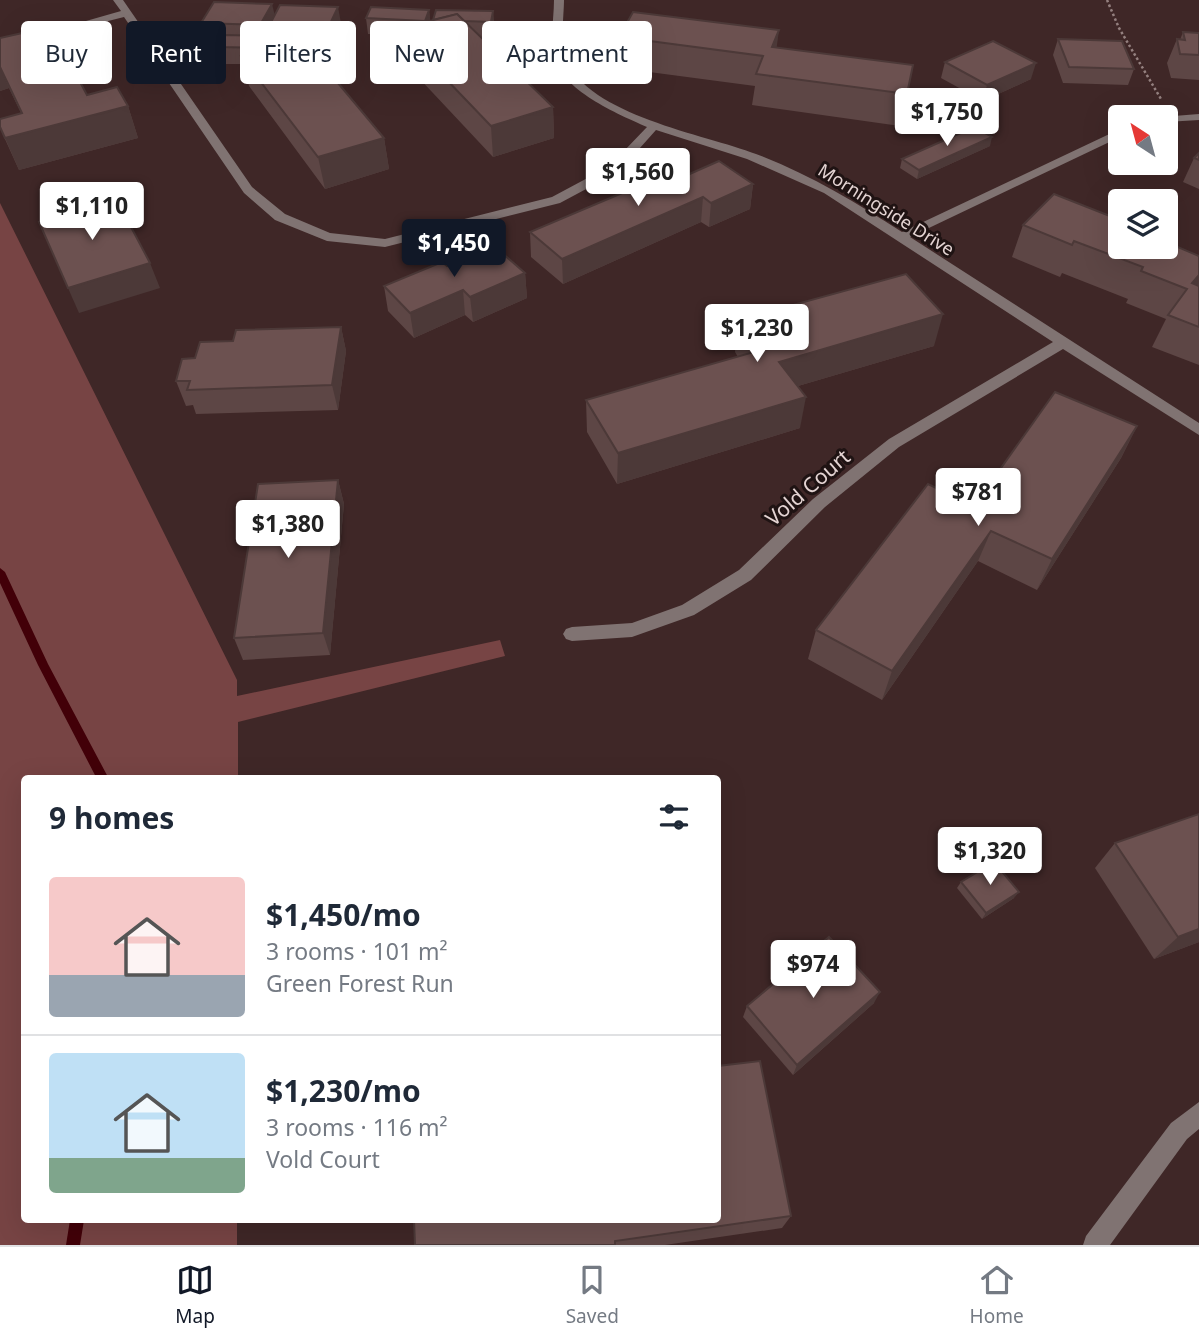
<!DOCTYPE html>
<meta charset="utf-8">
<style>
:root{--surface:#fff;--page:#f2f2f3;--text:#1f2937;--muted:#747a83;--line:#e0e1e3;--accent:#111827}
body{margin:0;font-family:"Noto Sans",sans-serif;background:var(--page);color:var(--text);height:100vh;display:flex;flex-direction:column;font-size:26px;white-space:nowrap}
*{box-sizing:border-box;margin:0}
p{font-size:23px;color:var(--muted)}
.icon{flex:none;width:38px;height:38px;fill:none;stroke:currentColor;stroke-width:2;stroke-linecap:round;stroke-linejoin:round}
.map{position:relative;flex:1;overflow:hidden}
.drawer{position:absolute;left:21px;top:775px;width:700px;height:448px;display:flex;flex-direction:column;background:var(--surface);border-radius:7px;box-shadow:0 7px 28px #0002}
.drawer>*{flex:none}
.top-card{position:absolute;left:21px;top:21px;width:700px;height:63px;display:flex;gap:14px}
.needle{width:46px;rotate:324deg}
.tools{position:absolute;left:1108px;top:105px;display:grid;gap:14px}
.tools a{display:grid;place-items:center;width:70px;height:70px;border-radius:7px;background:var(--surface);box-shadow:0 7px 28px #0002;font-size:35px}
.price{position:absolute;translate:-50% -60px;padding:0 16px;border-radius:7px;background:#fff;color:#222;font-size:23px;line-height:46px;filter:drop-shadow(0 2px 4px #0008)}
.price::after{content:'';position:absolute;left:50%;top:42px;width:21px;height:16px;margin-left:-10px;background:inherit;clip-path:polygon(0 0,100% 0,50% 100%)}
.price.selected{background:var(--accent);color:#fff}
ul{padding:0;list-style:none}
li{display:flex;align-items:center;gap:21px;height:175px;padding:0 28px}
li+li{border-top:2px solid var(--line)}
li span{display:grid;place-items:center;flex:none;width:196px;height:140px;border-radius:7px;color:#555}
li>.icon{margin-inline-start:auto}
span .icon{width:84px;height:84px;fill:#fffc;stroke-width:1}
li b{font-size:30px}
h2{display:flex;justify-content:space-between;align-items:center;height:84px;padding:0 28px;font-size:30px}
.pill{padding:0 24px;border-radius:7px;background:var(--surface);box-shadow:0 7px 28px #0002;font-size:24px;line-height:63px}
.pill.selected{background:var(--accent);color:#fff}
.tab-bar{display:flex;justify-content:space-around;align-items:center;height:98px;border-top:2px solid var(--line);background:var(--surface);font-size:19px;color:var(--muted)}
.tab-bar a{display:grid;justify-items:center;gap:4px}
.tab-bar .selected{color:var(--accent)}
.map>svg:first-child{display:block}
.green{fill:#744}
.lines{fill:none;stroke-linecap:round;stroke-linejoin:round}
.stream{fill:#420008;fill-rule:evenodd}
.path{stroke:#94807f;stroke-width:2.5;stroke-dasharray:2.5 2.5;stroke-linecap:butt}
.minor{fill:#807372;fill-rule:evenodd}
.wall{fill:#5d4645}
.shaded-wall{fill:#4c3938}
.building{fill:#6c5150;stroke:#4c3938;stroke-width:2}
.labels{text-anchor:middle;stroke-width:6;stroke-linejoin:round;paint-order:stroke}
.far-street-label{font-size:18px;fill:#e4d4d3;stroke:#1f1313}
.street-label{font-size:21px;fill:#e4d4d3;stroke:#1f1313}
</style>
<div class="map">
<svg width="1199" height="1245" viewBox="0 0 1199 1245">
<rect width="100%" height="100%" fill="#3f2727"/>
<path class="green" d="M0,203L237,680V696L500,640L505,656L238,722V779H24V1220H237V1245H0Z"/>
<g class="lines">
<g class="stream">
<path d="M0,568L5,572L48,664L109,779H97L38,665L0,583Z"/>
<path d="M70,1220H84L80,1245H66Z"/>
</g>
<path class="path" d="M1107,0L1119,28L1161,99"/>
<g class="minor">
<path d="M113,0H123L252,187L285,214L330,233L385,239L552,197L595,174L623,152L647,127C618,114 560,90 554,55C550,38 554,17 554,0H564C564,14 560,46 565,58C589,116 704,134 756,154C809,174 855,202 902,232L1120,129V137L910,237L1199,423V435L1063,349L899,447L825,507L751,580L694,615L632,637L572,641L566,639L563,634L566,629L572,627L632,623L682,605L739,570L813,499L889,439L1053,342L824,193L747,159L656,130L631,158L603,180L560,203L385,247L327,241L275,220L244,193L124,17L49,36L44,33L121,11Z"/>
<path d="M1199,114V120L1166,122V117H1161Z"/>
<path d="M1199,1102V1129L1187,1139L1110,1245H1083L1086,1236L1171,1123Z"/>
</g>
</g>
<g class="wall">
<path d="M429,10L430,21L493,11L494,27L492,38H481L553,107L554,138L493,157L402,60L399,35L368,34L366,18Z"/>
<path d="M274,15L341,23L331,44L304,43L384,138L389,169L325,189L249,86L243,64H224L219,47L223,40L205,39L201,23Z"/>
<path d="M1183,32L1199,33V80L1171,78L1167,63L1177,39L1180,40Z"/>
<path d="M74,35L85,66L74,68L77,76L87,95L128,106L138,138L19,170L0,128L21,113L9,88L0,91V38Z"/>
<path d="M619,37L776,48L913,65L900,126L752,105L755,86L619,68Z"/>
<path d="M1058,39L1134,69L1128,85L1063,83L1053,55Z"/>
<path d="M945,62L1031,79L983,101L941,78Z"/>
<path d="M990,146L917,179L900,168L902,159Z"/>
<path d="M1199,153V189L1183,182L1194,158Z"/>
<path d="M676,180L753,184L750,209L709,227L701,222L563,284L531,257L530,232Z"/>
<path d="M1054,194L1199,284V365L1152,347L1166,319L1126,303L1128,299L1062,273L1060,277L1012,257L1023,225Z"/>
<path d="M447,266L525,273L527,298L473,322L465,315L414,338L388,311L384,286Z"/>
<path d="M738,320L934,346L798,386L800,428L617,484L587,432L586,400L738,357L735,352Z"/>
<path d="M341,327L346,351L338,410L196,414L193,405L186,406L176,381L195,358Z"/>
<path d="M1137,426L1121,458L1037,590L978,561L882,700L808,659L816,630L974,506Z"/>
<path d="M338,480L344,504L330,655L243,660L234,638Z"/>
<path d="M1115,843L1199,942L1154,959L1095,868Z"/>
<path d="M961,882L1014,898L982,919L957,888Z"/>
<path d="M874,1003L793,1075L743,1017L747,1006Z"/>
<path d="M791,1216L782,1228L665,1245H415Z"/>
</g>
<g class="shaded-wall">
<path d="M272,4L276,20L269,26L270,30L264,41L260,25Z"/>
<path d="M338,7L341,23L331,44L328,28Z"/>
<path d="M429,10L431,26L427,37L425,21Z"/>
<path d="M493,11L494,27L492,38L491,22Z"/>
<path d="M779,30L775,60L769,78L772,47Z"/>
<path d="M74,35L85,66L74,68L82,88L64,92L52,61L60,38Z"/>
<path d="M1036,63L1031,79L983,101L987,85Z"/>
<path d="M0,68L9,88L0,91Z"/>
<path d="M128,106L138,138L19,170L5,138Z"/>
<path d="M553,107L554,138L493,157L491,126Z"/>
<path d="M992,137L990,146L917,179L919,170Z"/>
<path d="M384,138L389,169L325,189L318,157Z"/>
<path d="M753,184L750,209L709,227L711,203Z"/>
<path d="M703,197L701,222L563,284L562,259Z"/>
<path d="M150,263L160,288L79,313L68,288Z"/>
<path d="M525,273L527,298L473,322L470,297Z"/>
<path d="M1199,275V284L1195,292L1192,283Z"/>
<path d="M463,290L465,315L414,338L410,313Z"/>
<path d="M943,314L934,346L774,393L779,362Z"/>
<path d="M341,327L346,351L338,410L332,385Z"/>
<path d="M806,397L800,428L617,484L618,453Z"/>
<path d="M1137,426L1121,458L1037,590L1052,559Z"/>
<path d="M338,480L344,504L330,655L323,633Z"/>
<path d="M991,531L978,561L882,700L892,671Z"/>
<path d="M1019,892L1014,898L982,919L986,913Z"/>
<path d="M1199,929V942L1154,959L1178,937Z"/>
<path d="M880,992L874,1003L793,1075L797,1065Z"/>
</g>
<g class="building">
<path d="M214,2L272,4L260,25L201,23Z"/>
<path d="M280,5L338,7L328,28L269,26Z"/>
<path d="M371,7L429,10L425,21L366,18Z"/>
<path d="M436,10L493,11L491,22L464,21L457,14L433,20Z"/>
<path d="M633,12L779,30L772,47L913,65L907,94L756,74L763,56L619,37Z"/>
<path d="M457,14L553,107L491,126L398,29Z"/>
<path d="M67,23L74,35L60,38L70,57L52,61L57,71L72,67L87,95L117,87L128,106L5,138L0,127V119L22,113L0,67V38Z"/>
<path d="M1183,32L1199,33V55L1180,54L1177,39L1185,40Z"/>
<path d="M225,35L300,37L298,41L269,48L219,47Z"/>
<path d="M1058,39L1122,41L1134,69L1069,67Z"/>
<path d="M302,40L384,138L318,157L241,56Z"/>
<path d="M993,41L1036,63L987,85L945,62Z"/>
<path d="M974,127L992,137L919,170L902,159Z"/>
<path d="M1199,153V160L1194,158Z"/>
<path d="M719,161L753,184L711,203L703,197L562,259L530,232L667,174L676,180Z"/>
<path d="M1054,194L1120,220V247H1166V242L1199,256V275L1192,283L1199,286V327L1168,315L1187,289L1141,271L1143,267L1074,241L1072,245L1023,225Z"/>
<path d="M103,198L109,203L114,212L122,210L150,263L68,288L39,222L47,220L45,215Z"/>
<path d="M494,246L525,273L470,297L463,290L410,313L384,286L442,262L447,266Z"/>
<path d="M906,274L943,314L779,362L806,397L618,453L586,400L761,350L738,320Z"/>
<path d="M341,327L332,385L187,390L190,381H176L182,359L195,358L200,342L233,341L236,330Z"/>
<path d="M1055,392L1137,426L1052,559L991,531L892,671L816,630L928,484L974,506Z"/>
<path d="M338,480L323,633L234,638L258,484Z"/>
<path d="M1199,814V929L1178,937L1115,843Z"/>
<path d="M994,862L1019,892L986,913L961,882Z"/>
<path d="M829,937L880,992L797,1065L747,1006Z"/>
<path d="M760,1061L791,1216L615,1241V1245H415L414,1220H718V1066Z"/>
</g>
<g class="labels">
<g class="far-street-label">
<text transform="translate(886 210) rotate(32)" y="6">Morningside Drive</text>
</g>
<g class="street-label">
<text transform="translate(808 488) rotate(-41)" y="7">Vold Court</text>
</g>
</g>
</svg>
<div class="tools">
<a><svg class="needle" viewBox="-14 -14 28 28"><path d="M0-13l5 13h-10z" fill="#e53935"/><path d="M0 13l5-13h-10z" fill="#747a83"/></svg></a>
<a><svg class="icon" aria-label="layers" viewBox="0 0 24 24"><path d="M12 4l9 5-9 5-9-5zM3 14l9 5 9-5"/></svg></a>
</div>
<b class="price" style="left:947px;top:148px">$1,750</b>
<b class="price" style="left:638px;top:208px">$1,560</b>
<b class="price" style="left:92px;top:242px">$1,110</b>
<b class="price selected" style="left:454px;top:279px">$1,450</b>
<b class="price" style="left:757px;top:364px">$1,230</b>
<b class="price" style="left:978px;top:528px">$781</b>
<b class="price" style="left:288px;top:560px">$1,380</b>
<b class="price" style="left:990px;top:887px">$1,320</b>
<b class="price" style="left:813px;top:1000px">$974</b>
<div class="top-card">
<a class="pill">Buy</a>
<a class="pill selected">Rent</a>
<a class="pill">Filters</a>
<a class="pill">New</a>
<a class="pill">Apartment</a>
</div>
<section class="drawer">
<h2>9 homes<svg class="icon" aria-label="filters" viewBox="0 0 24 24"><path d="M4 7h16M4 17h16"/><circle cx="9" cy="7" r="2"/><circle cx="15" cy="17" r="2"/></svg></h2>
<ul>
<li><span style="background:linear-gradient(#f6c9c9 70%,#9aa5b1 0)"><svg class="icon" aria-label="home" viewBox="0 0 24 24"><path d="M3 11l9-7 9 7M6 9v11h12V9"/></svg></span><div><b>$1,450/mo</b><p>3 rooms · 101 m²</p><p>Green Forest Run</p></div></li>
<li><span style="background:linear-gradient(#bfe0f5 75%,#7fa58c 0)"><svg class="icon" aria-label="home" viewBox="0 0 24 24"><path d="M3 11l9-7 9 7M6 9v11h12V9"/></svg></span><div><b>$1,230/mo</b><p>3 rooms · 116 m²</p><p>Vold Court</p></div></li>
</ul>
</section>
</div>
<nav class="tab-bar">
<a class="selected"><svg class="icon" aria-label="map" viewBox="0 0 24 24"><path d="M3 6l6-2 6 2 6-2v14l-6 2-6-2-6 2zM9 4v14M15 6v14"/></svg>Map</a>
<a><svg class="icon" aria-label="saved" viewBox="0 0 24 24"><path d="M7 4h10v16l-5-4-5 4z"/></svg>Saved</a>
<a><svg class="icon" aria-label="home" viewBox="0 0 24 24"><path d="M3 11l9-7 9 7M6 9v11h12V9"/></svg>Home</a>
</nav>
